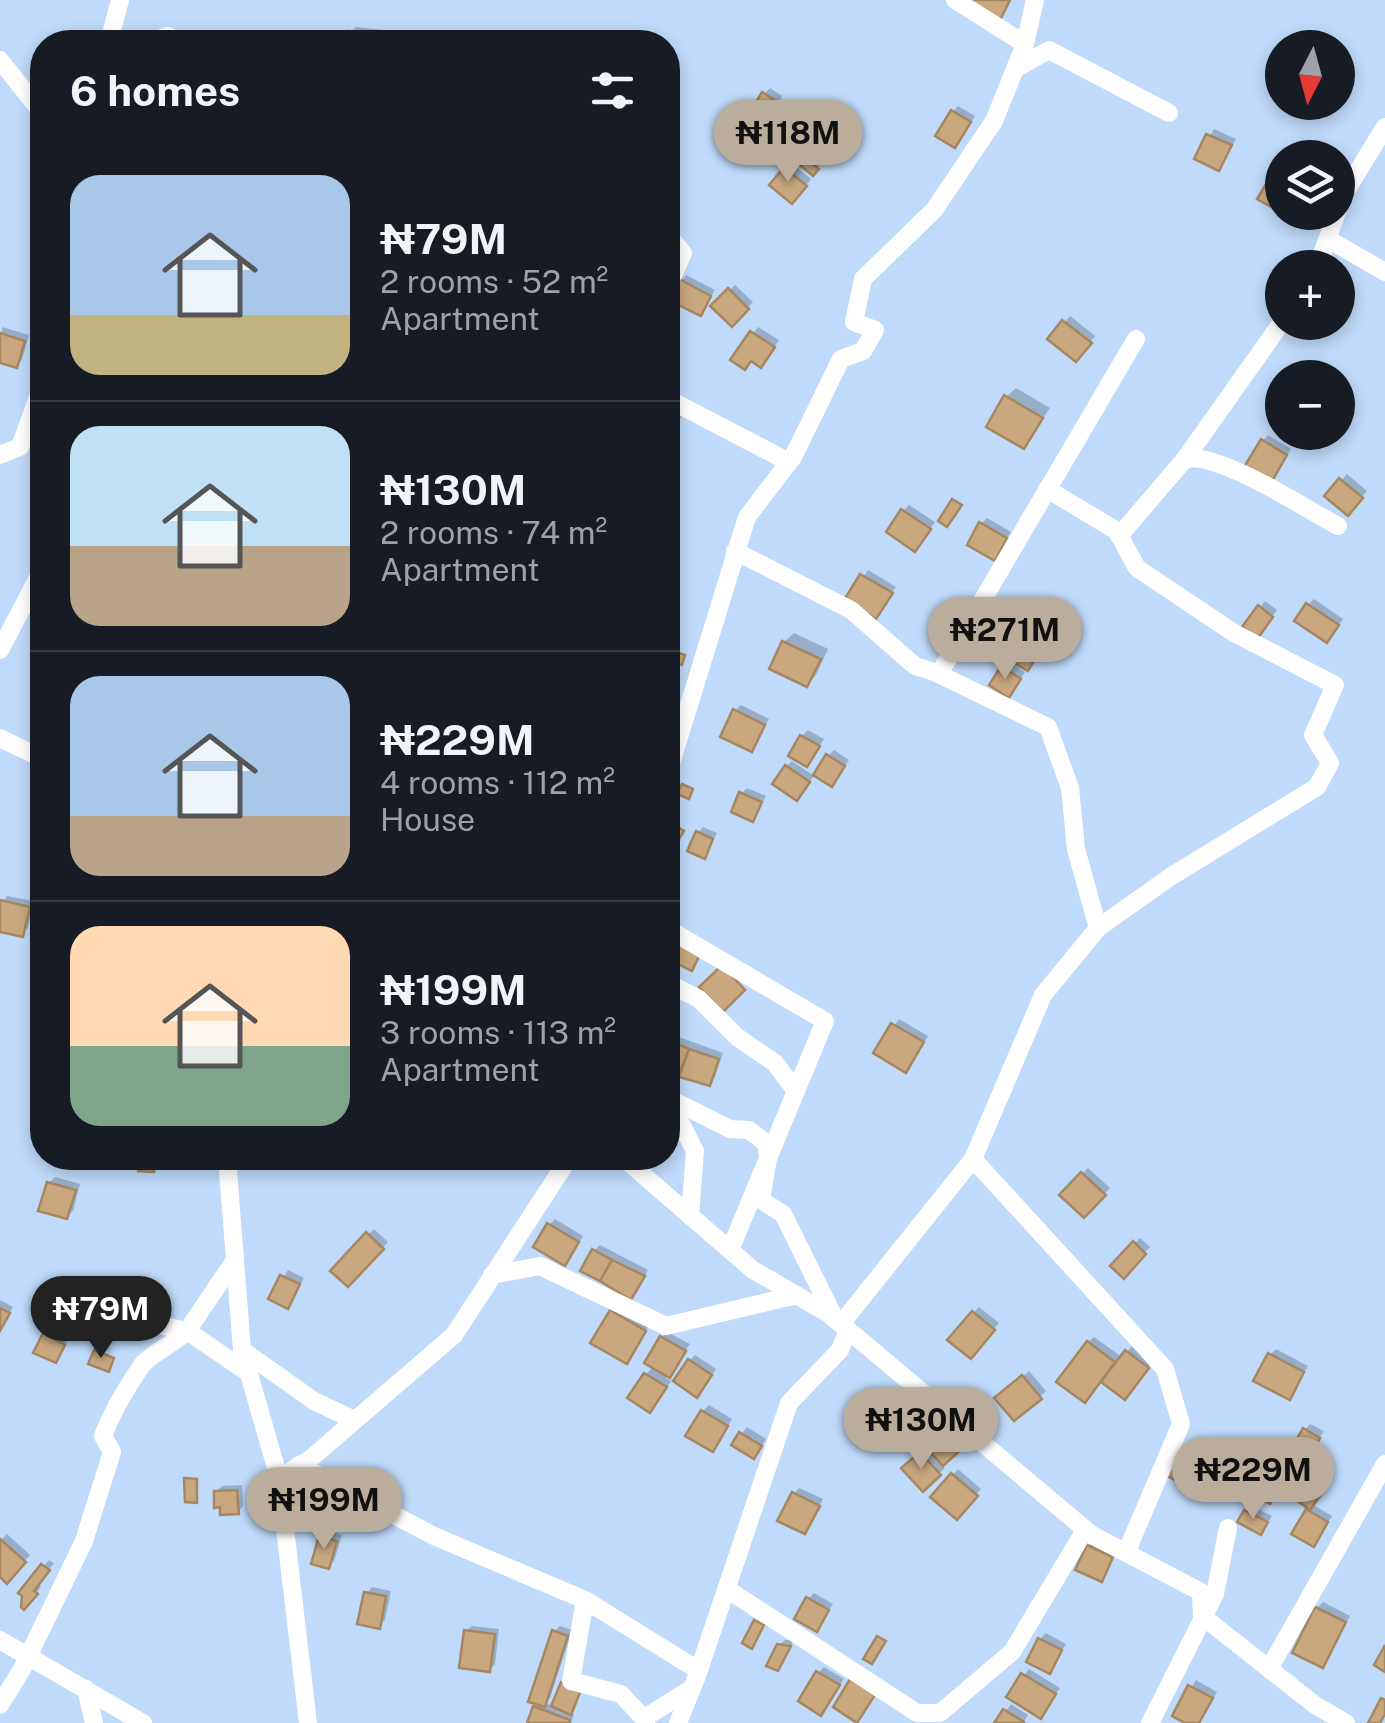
<!DOCTYPE html>
<meta charset="utf-8">
<style>
:root{--surface:#171b24;--page:#20242c;--text:#f1f3f6;--muted:#9ea1a6;--line:#363941;--accent:#bbad9c}
body{margin:0;font-family:"Public Sans",sans-serif;background:var(--page);color:var(--text);height:100vh;display:flex;flex-direction:column;font-size:38px;white-space:nowrap}
*{box-sizing:border-box;margin:0}
p{font-size:32px;color:var(--muted)}
.icon{flex:none;width:55px;height:55px;fill:none;stroke:currentColor;stroke-width:2;stroke-linecap:round;stroke-linejoin:round}
.map{position:relative;flex:1;overflow:hidden}
.panel{position:absolute;left:30px;top:30px;width:650px;height:1140px;display:flex;flex-direction:column;background:var(--surface);border-radius:40px;box-shadow:0 5px 15px #0003}
.panel>*{flex:none}
.needle{width:65px;rotate:186deg}
.fabs{position:absolute;left:1265px;top:30px;display:grid;gap:20px}
.fabs a{display:grid;place-items:center;width:90px;height:90px;border-radius:50%;background:var(--surface);box-shadow:0 5px 15px #0003;font-size:50px}
.price{position:absolute;translate:-50% -85px;padding:0 22px;border-radius:35px;background:var(--accent);color:#111;font-size:32px;line-height:65px;filter:drop-shadow(0 2px 5px #0008)}
.price::after{content:'';position:absolute;left:50%;top:60px;width:30px;height:22px;margin-left:-15px;background:inherit;clip-path:polygon(0 0,100% 0,50% 100%)}
.price.current{background:#222;color:#fff}
ul{padding:0;list-style:none}
li{display:flex;align-items:center;gap:30px;height:250px;padding:0 40px}
li+li{border-top:2px solid var(--line)}
li span{display:grid;place-items:center;flex:none;width:280px;height:200px;border-radius:30px;color:#555}
li>.icon{margin-inline-start:auto}
span .icon{width:120px;height:120px;fill:#fffc;stroke-width:1}
li b{font-size:42px}
h2{display:flex;justify-content:space-between;align-items:center;height:120px;padding:0 40px;font-size:42px}
.map>svg:first-child{display:block}
.shadow{fill:#0003}
.building{fill:#c9a880;stroke:#a78760;stroke-width:2.5}
.lines{fill:none;stroke-linecap:round;stroke-linejoin:round}
.minor{stroke:#fff;stroke-width:18}
</style>
<div class="map">
<svg width="1385" height="1723" viewBox="0 0 1385 1723">
<rect width="100%" height="100%" fill="#bfdafa"/>
<g class="shadow">
<path d="M356,27L385,30L384,42H349L350,32Z"/>
<path d="M770,88L782,96L775,109L764,94Z"/>
<path d="M958,106L975,116L960,139L953,112Z"/>
<path d="M1214,129L1236,139L1219,168L1198,158Z"/>
<path d="M798,149L819,166L813,173L792,156Z"/>
<path d="M668,156L675,160L668,173Z"/>
<path d="M792,163L811,179L798,196L772,185Z"/>
<path d="M1277,175L1282,178L1281,210L1271,181Z"/>
<path d="M686,275L715,290L700,313L681,281Z"/>
<path d="M735,285L753,302L732,324L714,306Z"/>
<path d="M1070,316L1095,336L1082,353L1051,338Z"/>
<path d="M2,327L29,335L22,360L16,365L0,361Z"/>
<path d="M758,327L779,340L766,359L734,360Z"/>
<path d="M1016,388L1050,408L1024,446L1006,397Z"/>
<path d="M668,408L682,415L668,442Z"/>
<path d="M1268,435L1291,449L1276,474L1263,441Z"/>
<path d="M1347,474L1367,491L1348,513L1328,496Z"/>
<path d="M909,505L935,522L920,544L903,511Z"/>
<path d="M987,518L1011,532L994,558L981,524Z"/>
<path d="M868,570L896,587L876,616L848,599Z"/>
<path d="M1314,599L1343,619L1332,635L1308,605Z"/>
<path d="M1265,601L1277,610L1263,630L1260,607Z"/>
<path d="M1013,629L1043,646L1028,668L1016,662L1014,665L1025,672L1014,689L1003,668L1012,659L1008,635Z"/>
<path d="M794,633L828,649L816,675L807,684L784,642Z"/>
<path d="M741,705L769,719L751,749L735,711Z"/>
<path d="M808,730L824,739L807,764L802,736Z"/>
<path d="M834,750L849,760L837,778L828,756Z"/>
<path d="M792,761L814,776L802,792L786,767Z"/>
<path d="M747,788L766,796L753,819L741,794Z"/>
<path d="M703,827L717,833L704,856L698,833Z"/>
<path d="M7,896L34,901L28,928L23,934L0,929V907Z"/>
<path d="M899,1019L928,1036L911,1064L876,1052Z"/>
<path d="M671,1034L723,1053L715,1077L710,1083L668,1065V1038Z"/>
<path d="M1088,1168L1110,1188L1084,1215L1062,1194Z"/>
<path d="M55,1177L80,1184L73,1211L67,1216L49,1183Z"/>
<path d="M555,1219L583,1236L565,1263L549,1225Z"/>
<path d="M374,1229L388,1242L348,1284L333,1271Z"/>
<path d="M1140,1238L1150,1247L1124,1275L1113,1266Z"/>
<path d="M600,1245L648,1270L636,1291L594,1251Z"/>
<path d="M288,1270L304,1278L287,1306L271,1298Z"/>
<path d="M0,1300L13,1307L0,1331Z"/>
<path d="M618,1306L650,1324L626,1361L612,1311Z"/>
<path d="M979,1307L999,1323L976,1350L951,1339Z"/>
<path d="M51,1329L69,1339L56,1360L45,1335Z"/>
<path d="M667,1332L690,1344L666,1378L671,1381L656,1404L646,1374L654,1366L662,1337Z"/>
<path d="M1094,1337L1122,1357L1132,1346L1153,1361L1125,1397L1101,1379L1088,1342Z"/>
<path d="M1276,1349L1308,1366L1289,1397L1270,1355Z"/>
<path d="M695,1355L716,1369L703,1389L690,1360Z"/>
<path d="M1029,1371L1046,1391L1040,1397L1003,1392Z"/>
<path d="M709,1405L732,1419L718,1443L703,1411Z"/>
<path d="M947,1418L967,1440L941,1464L945,1468L923,1488L905,1468L928,1446L923,1441Z"/>
<path d="M1310,1424L1324,1431L1309,1454L1305,1430Z"/>
<path d="M747,1427L766,1439L759,1450L734,1444Z"/>
<path d="M1189,1445L1212,1459L1193,1488L1183,1451Z"/>
<path d="M958,1469L981,1489L957,1516L934,1497Z"/>
<path d="M1315,1482L1324,1489L1312,1504L1332,1516L1313,1544L1308,1510L1310,1507L1309,1488Z"/>
<path d="M242,1485L243,1506L238,1512L216,1492L222,1486Z"/>
<path d="M799,1488L823,1499L805,1531L794,1494Z"/>
<path d="M1252,1506L1272,1516L1261,1532L1246,1511Z"/>
<path d="M327,1531L342,1535L334,1561L329,1566L321,1537Z"/>
<path d="M7,1534L30,1555L7,1580L0,1574V1541Z"/>
<path d="M1094,1541L1117,1551L1101,1579L1089,1546Z"/>
<path d="M49,1560L54,1563L38,1584L41,1587L24,1608L26,1601L21,1593Z"/>
<path d="M372,1587L391,1591L385,1620L379,1626L367,1593Z"/>
<path d="M814,1593L833,1604L816,1629L808,1599Z"/>
<path d="M1323,1602L1350,1616L1323,1665L1317,1608Z"/>
<path d="M472,1626L499,1629L495,1664L489,1670L466,1631Z"/>
<path d="M560,1626L572,1630L550,1698L545,1703L554,1706L585,1684L570,1712L574,1714L571,1723H530L540,1703L554,1632Z"/>
<path d="M1046,1633L1066,1644L1049,1671L1040,1639Z"/>
<path d="M785,1640H794L778,1668L779,1646Z"/>
<path d="M824,1667L844,1679L821,1712L818,1673Z"/>
<path d="M1029,1669L1060,1688L1041,1716L1009,1696Z"/>
<path d="M1196,1680L1217,1692L1201,1720L1190,1723L1176,1715Z"/>
<path d="M1011,1704L1028,1715L1023,1723H997Z"/>
</g>
<g class="building">
<path d="M973,0H1010L1000,20L970,5Z"/>
<path d="M347,31L381,35L380,42H346Z"/>
<path d="M762,92L779,103L769,117L753,107Z"/>
<path d="M951,110L971,122L955,148L935,136Z"/>
<path d="M1206,134L1232,145L1219,171L1194,159Z"/>
<path d="M794,149L819,169L813,176L789,156Z"/>
<path d="M784,167L807,186L792,204L769,185Z"/>
<path d="M1269,179L1282,187V213L1257,199Z"/>
<path d="M679,279L711,296L701,316L668,300Z"/>
<path d="M728,288L749,309L732,327L710,306Z"/>
<path d="M1062,320L1092,343L1076,362L1047,339Z"/>
<path d="M1286,322H1321L1312,338Z"/>
<path d="M750,331L775,347L761,368L751,361L745,370L730,360Z"/>
<path d="M0,333L25,341L17,368L0,363Z"/>
<path d="M1004,395L1043,418L1024,449L986,427Z"/>
<path d="M668,416L678,421L668,445Z"/>
<path d="M1261,439L1287,455L1271,483L1244,467Z"/>
<path d="M1339,478L1363,498L1348,516L1324,496Z"/>
<path d="M952,499L962,505L947,527L938,521Z"/>
<path d="M901,509L931,529L915,552L886,532Z"/>
<path d="M979,522L1007,538L995,561L967,545Z"/>
<path d="M860,574L893,593L876,619L844,600Z"/>
<path d="M1306,603L1339,625L1327,643L1294,621Z"/>
<path d="M1258,605L1273,617L1258,638L1242,627Z"/>
<path d="M1006,634L1039,652L1028,671L995,652Z"/>
<path d="M782,641L821,659L807,687L769,669Z"/>
<path d="M668,649L685,655L682,665L668,660Z"/>
<path d="M1001,666L1021,679L1009,698L989,685Z"/>
<path d="M733,709L765,725L752,752L720,737Z"/>
<path d="M800,735L820,746L807,767L788,756Z"/>
<path d="M826,754L845,766L832,787L813,775Z"/>
<path d="M785,765L810,782L797,801L772,784Z"/>
<path d="M682,784L693,789L689,799L677,794Z"/>
<path d="M739,792L762,802L753,822L731,812Z"/>
<path d="M668,821L684,831L679,839L668,832Z"/>
<path d="M696,831L713,839L705,859L687,851Z"/>
<path d="M0,900L30,907L23,937L0,932Z"/>
<path d="M671,940L700,954L692,971L668,959Z"/>
<path d="M722,965L745,990L723,1012L699,987Z"/>
<path d="M38,997L42,998V1030H35Z"/>
<path d="M891,1023L924,1042L906,1073L873,1053Z"/>
<path d="M668,1040L689,1049L680,1072L668,1067Z"/>
<path d="M689,1049L719,1059L710,1086L679,1077Z"/>
<path d="M138,1158H155L154,1172L138,1171Z"/>
<path d="M1081,1172L1106,1195L1084,1218L1059,1195Z"/>
<path d="M47,1182L76,1190L67,1219L38,1211Z"/>
<path d="M547,1223L579,1242L565,1266L533,1247Z"/>
<path d="M366,1232L384,1249L348,1287L330,1271Z"/>
<path d="M1133,1241L1146,1254L1124,1279L1110,1266Z"/>
<path d="M592,1249L612,1260L600,1281L580,1271Z"/>
<path d="M612,1260L645,1276L631,1300L600,1281Z"/>
<path d="M280,1275L300,1284L288,1309L268,1299Z"/>
<path d="M0,1308L10,1313L0,1331Z"/>
<path d="M610,1310L646,1331L627,1364L590,1343Z"/>
<path d="M972,1311L995,1330L971,1359L947,1340Z"/>
<path d="M43,1333L65,1345L56,1363L33,1353Z"/>
<path d="M660,1336L686,1351L670,1378L644,1363Z"/>
<path d="M1087,1341L1115,1362L1085,1403L1056,1382Z"/>
<path d="M94,1350L114,1358L109,1372L88,1364Z"/>
<path d="M1125,1350L1149,1368L1125,1400L1101,1382Z"/>
<path d="M1268,1353L1304,1372L1290,1400L1253,1381Z"/>
<path d="M688,1359L712,1375L697,1398L673,1381Z"/>
<path d="M644,1373L667,1387L650,1413L627,1398Z"/>
<path d="M1022,1375L1042,1399L1014,1421L994,1398Z"/>
<path d="M701,1410L728,1426L713,1452L685,1436Z"/>
<path d="M940,1422L964,1447L943,1466L920,1441Z"/>
<path d="M1303,1428L1320,1438L1310,1457L1292,1447Z"/>
<path d="M739,1432L762,1446L754,1459L731,1445Z"/>
<path d="M1181,1449L1208,1465L1193,1491L1166,1475Z"/>
<path d="M920,1452L941,1475L923,1492L901,1468Z"/>
<path d="M951,1473L978,1496L957,1520L930,1497Z"/>
<path d="M184,1478L197,1479V1503L185,1502Z"/>
<path d="M1268,1481L1279,1489L1270,1504L1258,1497Z"/>
<path d="M1307,1486L1320,1496L1310,1510L1296,1500Z"/>
<path d="M237,1490L239,1514L220,1515V1507L214,1508V1491Z"/>
<path d="M792,1492L820,1506L805,1534L777,1521Z"/>
<path d="M1306,1509L1328,1522L1314,1547L1291,1534Z"/>
<path d="M1244,1510L1268,1522L1261,1535L1237,1522Z"/>
<path d="M319,1536L337,1541L329,1569L311,1564Z"/>
<path d="M0,1539L26,1562L7,1584L0,1577Z"/>
<path d="M1087,1545L1113,1557L1102,1582L1075,1570Z"/>
<path d="M41,1564L50,1570L34,1591L38,1594L24,1610L21,1607L22,1596L18,1593Z"/>
<path d="M364,1592L386,1596L380,1629L357,1624Z"/>
<path d="M806,1597L829,1610L817,1632L794,1619Z"/>
<path d="M1315,1607L1346,1622L1323,1668L1292,1653Z"/>
<path d="M754,1620L764,1625L752,1649L742,1643Z"/>
<path d="M464,1630L495,1634L490,1672L459,1668Z"/>
<path d="M552,1630L568,1636L545,1707L528,1702Z"/>
<path d="M877,1636L886,1641L872,1664L863,1659Z"/>
<path d="M1038,1638L1062,1650L1050,1674L1026,1662Z"/>
<path d="M777,1644L791,1646L778,1671L766,1666Z"/>
<path d="M1385,1645V1672L1374,1665Z"/>
<path d="M816,1671L840,1685L821,1716L798,1701Z"/>
<path d="M1021,1673L1056,1694L1041,1719L1006,1697Z"/>
<path d="M850,1679L875,1695L857,1723L833,1707Z"/>
<path d="M561,1682L581,1690L571,1715L551,1706Z"/>
<path d="M1188,1685L1213,1698L1199,1723H1185L1172,1716Z"/>
<path d="M1381,1698L1385,1700V1714L1380,1723H1368Z"/>
<path d="M533,1706L570,1720L569,1723H527Z"/>
<path d="M1003,1709L1024,1722V1723H994Z"/>
</g>
<g class="lines">
<g class="minor">
<path d="M955,0L1025,44"/>
<path d="M109,42L120,0"/>
<path d="M149,42L168,36L180,42"/>
<path d="M0,60L42,113"/>
<path d="M1015,69L1049,50L1169,113"/>
<path d="M1338,210L1342,197L1385,127"/>
<path d="M668,235L683,253L668,286"/>
<path d="M1328,239L1385,272"/>
<path d="M1317,268L1337,212"/>
<path d="M668,399L789,462"/>
<path d="M0,455L20,447L42,386"/>
<path d="M1185,459C1218,451 1306,509 1338,526"/>
<path d="M1119,536L1185,459L1282,322"/>
<path d="M735,551L851,610L915,666L934,672L1048,727L1070,788L1076,849L1098,928"/>
<path d="M0,650L42,570"/>
<path d="M939,674L1136,339"/>
<path d="M0,738L37,756L42,762"/>
<path d="M668,773L747,517L793,457L841,359L863,351L875,330L854,322L863,279L934,210L994,121L1025,44L1035,0"/>
<path d="M668,929L825,1021L730,1250"/>
<path d="M668,983L699,999L737,1037L775,1063L796,1091"/>
<path d="M668,1098L695,1151L690,1216"/>
<path d="M670,1099L730,1129L749,1130L766,1143L768,1158L761,1200L783,1214L833,1315"/>
<path d="M227,1158L242,1350L279,1478L308,1723"/>
<path d="M584,1158L627,1161L753,1270L829,1314L1092,1535L1201,1592L1202,1616L1315,1705L1346,1723"/>
<path d="M973,1159L1165,1369L1181,1424L1126,1553"/>
<path d="M235,1260L187,1331L249,1373"/>
<path d="M492,1275L540,1266L666,1326L797,1295"/>
<path d="M841,1324L973,1159L1043,995L1098,928L1170,877L1317,787L1330,763L1313,735L1335,685L1234,633L1137,568L1117,531L1047,489"/>
<path d="M242,1350L314,1401L352,1419"/>
<path d="M299,1465L434,1536L585,1600L693,1667"/>
<path d="M292,1470L309,1460L454,1335L569,1158"/>
<path d="M727,1589L917,1713H940L1012,1652L1085,1530"/>
<path d="M585,1600L571,1681L621,1694L646,1721"/>
<path d="M0,1640L143,1723"/>
<path d="M1269,1669L1385,1464"/>
<path d="M86,1689L94,1723"/>
<path d="M0,1705L22,1669L84,1541L112,1452L103,1436C112,1411 127,1387 142,1365C150,1354 174,1344 187,1331L164,1326L110,1303L81,1307"/>
<path d="M645,1723L646,1717L692,1688"/>
<path d="M678,1723L697,1676L789,1403L840,1350L848,1330"/>
<path d="M1150,1723L1215,1594L1228,1528"/>
</g>
</g>
</svg>
<div class="fabs">
<a><svg class="needle" viewBox="-14 -14 28 28"><path d="M0-13l5 13h-10z" fill="#e53935"/><path d="M0 13l5-13h-10z" fill="#9ea1a6"/></svg></a>
<a><svg class="icon" aria-label="layers" viewBox="0 0 24 24"><path d="M12 4l9 5-9 5-9-5zM3 14l9 5 9-5"/></svg></a>
<a>+</a>
<a>−</a>
</div>
<b class="price" style="left:788px;top:185px">₦118M</b>
<b class="price" style="left:1005px;top:682px">₦271M</b>
<b class="price current" style="left:101px;top:1361px">₦79M</b>
<b class="price" style="left:921px;top:1472px">₦130M</b>
<b class="price" style="left:1253px;top:1522px">₦229M</b>
<b class="price" style="left:324px;top:1552px">₦199M</b>
<section class="panel">
<h2>6 homes<svg class="icon" aria-label="filters" viewBox="0 0 24 24"><path d="M4 7h16M4 17h16"/><circle cx="9" cy="7" r="2"/><circle cx="15" cy="17" r="2"/></svg></h2>
<ul>
<li><span style="background:linear-gradient(#a9c7e8 70%,#c2b280 0)"><svg class="icon" aria-label="home" viewBox="0 0 24 24"><path d="M3 11l9-7 9 7M6 9v11h12V9"/></svg></span><div><b>₦79M</b><p>2 rooms · 52 m²</p><p>Apartment</p></div></li>
<li><span style="background:linear-gradient(#bfe0f5 60%,#b9a48a 0)"><svg class="icon" aria-label="home" viewBox="0 0 24 24"><path d="M3 11l9-7 9 7M6 9v11h12V9"/></svg></span><div><b>₦130M</b><p>2 rooms · 74 m²</p><p>Apartment</p></div></li>
<li><span style="background:linear-gradient(#a9c7e8 70%,#b9a48a 0)"><svg class="icon" aria-label="home" viewBox="0 0 24 24"><path d="M3 11l9-7 9 7M6 9v11h12V9"/></svg></span><div><b>₦229M</b><p>4 rooms · 112 m²</p><p>House</p></div></li>
<li><span style="background:linear-gradient(#ffd9b3 60%,#7fa58c 0)"><svg class="icon" aria-label="home" viewBox="0 0 24 24"><path d="M3 11l9-7 9 7M6 9v11h12V9"/></svg></span><div><b>₦199M</b><p>3 rooms · 113 m²</p><p>Apartment</p></div></li>
</ul>
</section>
</div>
